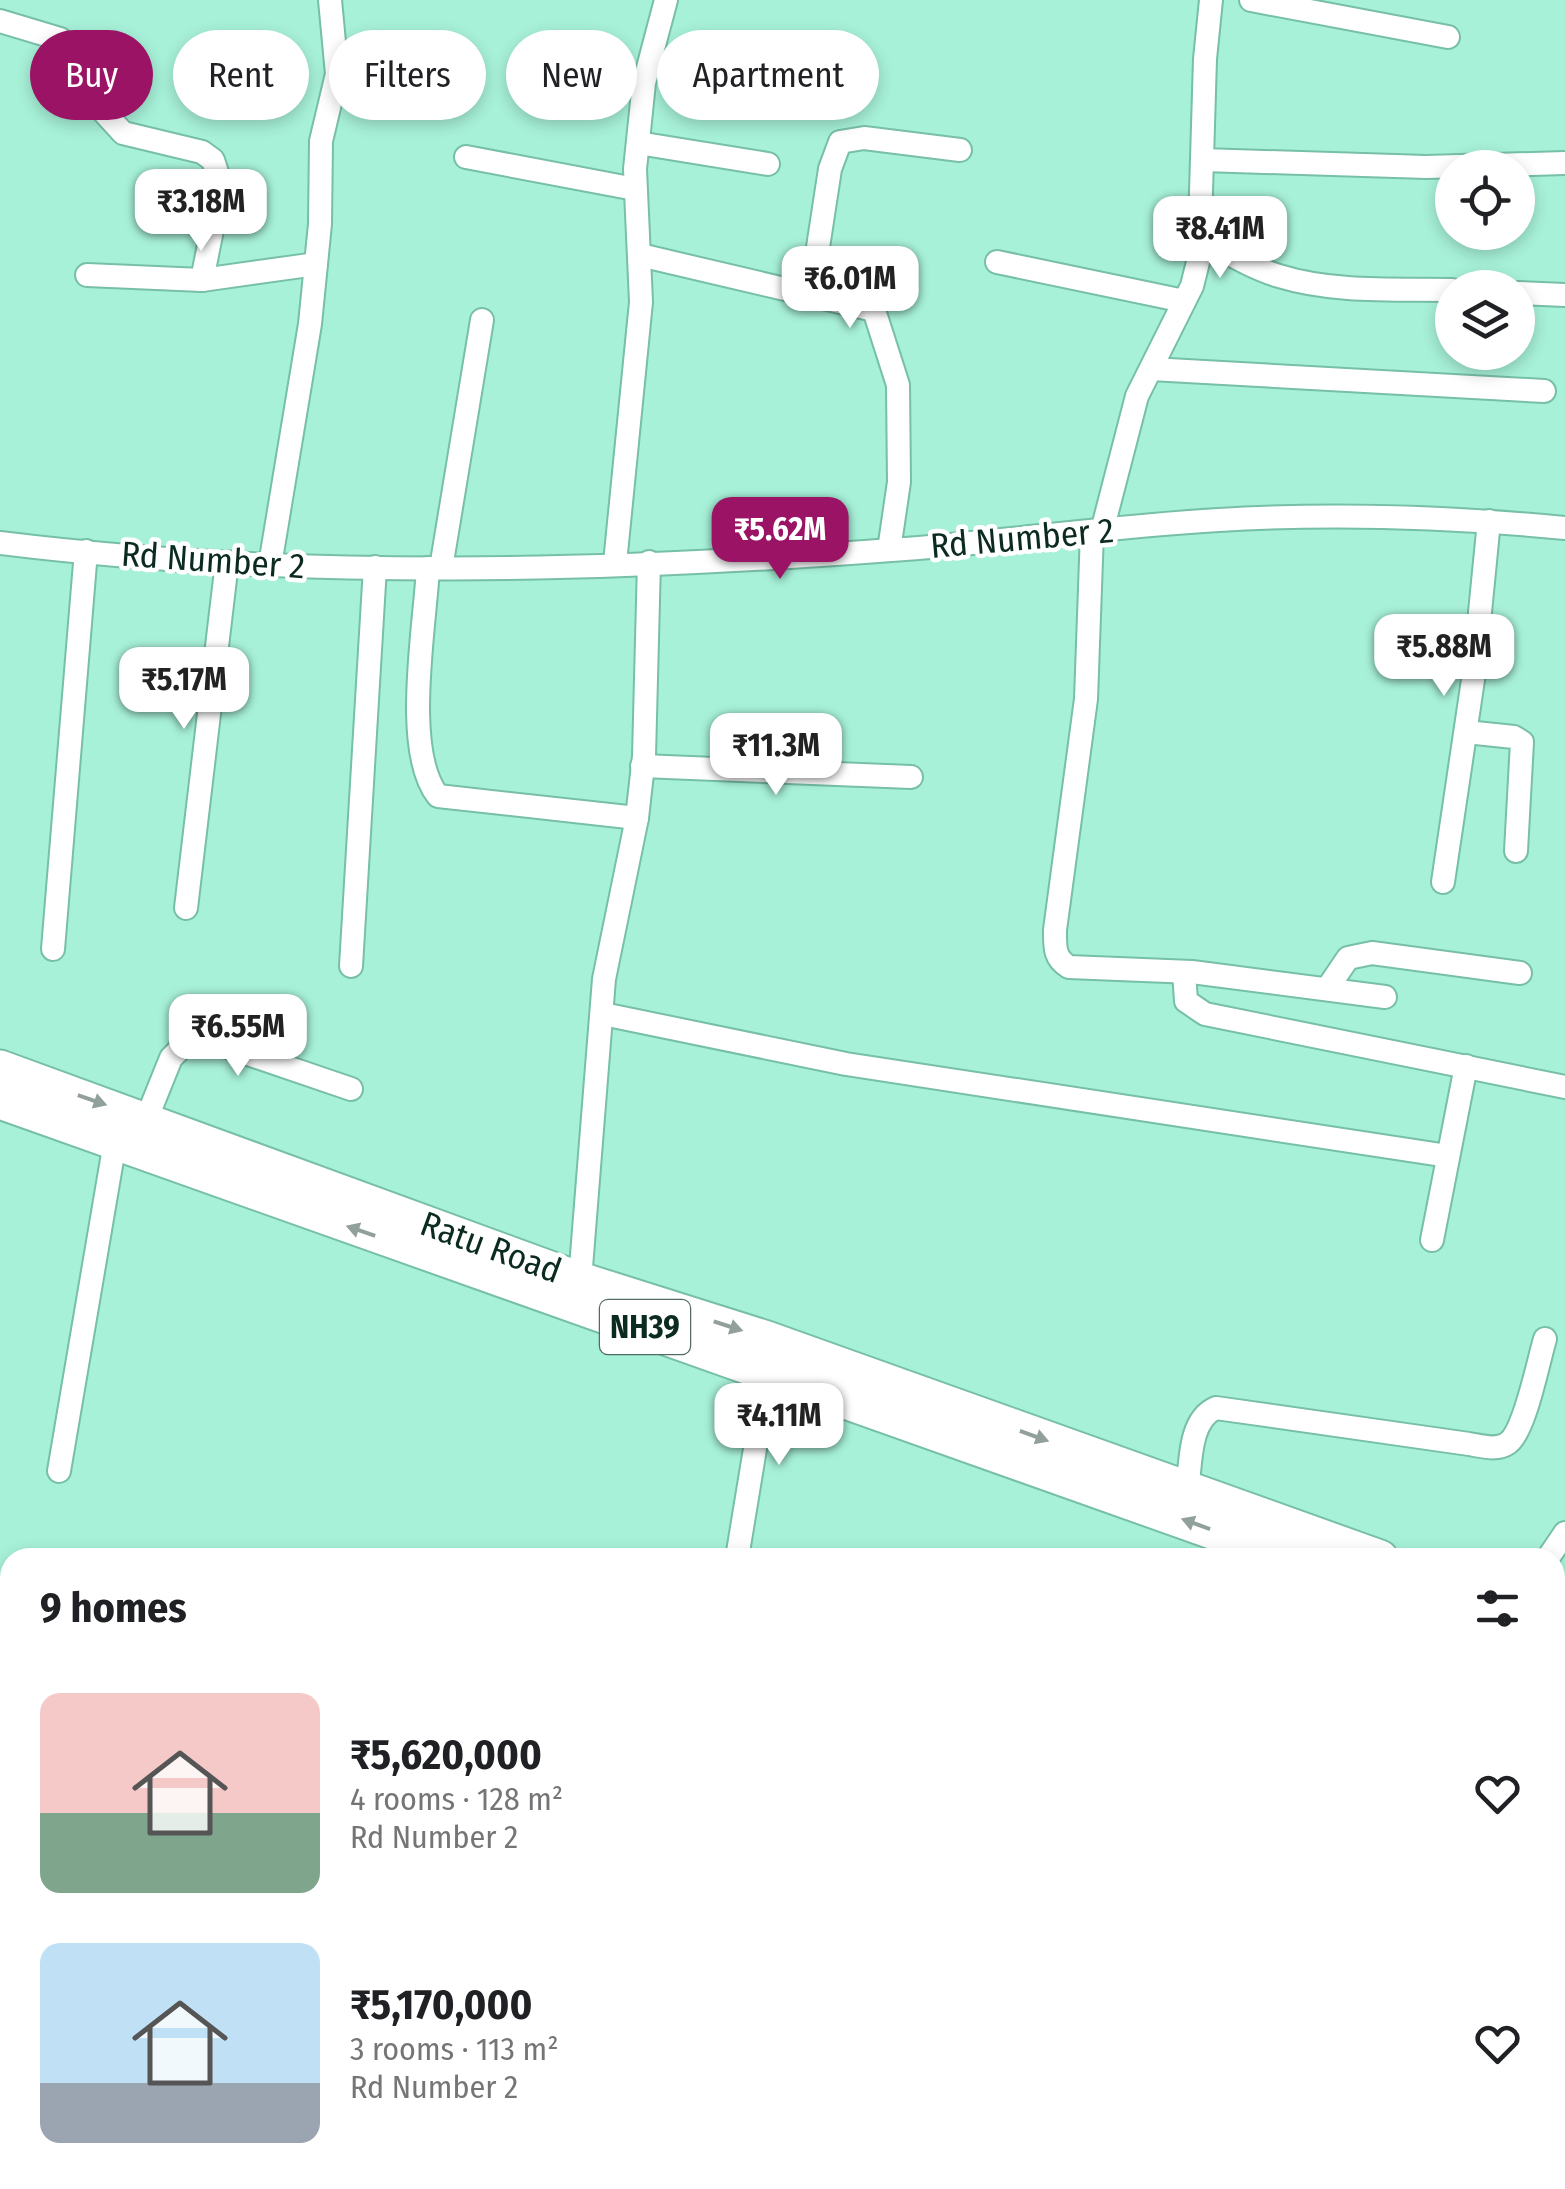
<!DOCTYPE html>
<meta charset="utf-8">
<style>
:root{--surface:#fff;--page:#f6f6f6;--text:#202124;--muted:#757577;--accent:#9b1365}
body{margin:0;font-family:"Fira Sans Condensed",sans-serif;background:var(--page);color:var(--text);height:100vh;display:flex;flex-direction:column;font-size:38px;white-space:nowrap}
*{box-sizing:border-box;margin:0}
p{font-size:32px;color:var(--muted)}
.icon{flex:none;width:55px;height:55px;fill:none;stroke:currentColor;stroke-width:2;stroke-linecap:round;stroke-linejoin:round}
.map{position:relative;flex:1;overflow:hidden}
.panel{position:absolute;left:0px;top:1548px;width:1565px;height:642px;display:flex;flex-direction:column;background:var(--surface);border-radius:30px 30px 0 0;box-shadow:0 5px 15px #0003}
.panel>*{flex:none}
.guide{position:absolute;left:30px;top:30px;width:1000px;height:90px;display:flex;gap:20px}
.controls{position:absolute;left:1435px;top:150px;display:grid;gap:20px}
.controls a{display:grid;place-items:center;width:100px;height:100px;border-radius:50%;background:var(--surface);box-shadow:0 5px 15px #0003;font-size:50px}
.price{position:absolute;translate:-50% -85px;padding:0 22px;border-radius:20px;background:#fff;color:#222;font-size:32px;line-height:65px;filter:drop-shadow(0 2px 5px #0008)}
.price::after{content:'';position:absolute;left:50%;top:60px;width:30px;height:22px;margin-left:-15px;background:inherit;clip-path:polygon(0 0,100% 0,50% 100%)}
.price.on{background:var(--accent);color:#fff}
ul{padding:0;list-style:none}
li{display:flex;align-items:center;gap:30px;height:250px;padding:0 40px}
li span{display:grid;place-items:center;flex:none;width:280px;height:200px;border-radius:20px;color:#555}
li>.icon{margin-inline-start:auto}
span .icon{width:120px;height:120px;fill:#fffc;stroke-width:1}
li b{font-size:42px}
h2{display:flex;justify-content:space-between;align-items:center;height:120px;padding:0 40px;font-size:42px}
.tag{padding:0 35px;border-radius:45px;background:var(--surface);box-shadow:0 5px 15px #0003;font-size:35px;line-height:90px}
.tag.on{background:var(--accent);color:#fff}
.map>svg:first-child{display:block}
.lines{fill:none;stroke-linecap:round;stroke-linejoin:round}
.minor-casing{stroke:#77bfa7;stroke-width:26}
.primary-casing{stroke:#77bfa7;stroke-width:39}
.minor{stroke:#fff;stroke-width:22}
.primary{stroke:#fff;stroke-width:35}
.oneway{fill:#91a09b}
.labels{text-anchor:middle;stroke-width:9;stroke-linejoin:round;paint-order:stroke}
.shield{fill:#fff;stroke:#546b64;stroke-width:2.5}
.shield-label{font-size:32px;font-weight:bold;fill:#0b2b21}
.street-label{font-size:35px;fill:#0b2b21;stroke:#fff}
</style>
<div class="map">
<svg width="1565" height="2189" viewBox="0 0 1565 2189">
<rect width="100%" height="100%" fill="#a7f1d8"/>
<g class="lines">
<g class="minor-casing">
<g id="minor">
<path d="M1251,0L1448,37"/>
<path d="M0,21L60,39L75,51L102,110L123,133L202,152L213,160L221,185L202,280"/>
<path d="M638,143L768,164"/>
<path d="M466,157L635,189"/>
<path d="M1203,160L1426,167L1565,163"/>
<path d="M1200,238C1225,251 1252,268 1279,276C1334,293 1395,289 1452,290"/>
<path d="M640,255L874,310L898,385L899,482L889,550"/>
<path d="M997,262L1184,301"/>
<path d="M87,275L202,280L316,264"/>
<path d="M811,293L830,169L840,142L864,138L960,150"/>
<path d="M1518,293L1565,295"/>
<path d="M1151,369L1544,391"/>
<path d="M1102,531L1137,396L1192,286L1199,258L1205,59L1211,0"/>
<path d="M1092,532L1086,699L1055,930C1055,947 1054,958 1069,967L1192,972L1385,997"/>
<path d="M0,543C299,580 605,572 905,549C1010,541 1114,526 1219,520C1334,513 1451,517 1565,528"/>
<path d="M615,563L641,302L635,169L644,83L666,0"/>
<path d="M270,565L310,324L320,224L321,141L337,74L330,0"/>
<path d="M428,568C425,626 402,751 438,796L637,818"/>
<path d="M441,568L482,320"/>
<path d="M1466,732L1514,737L1522,742L1516,851"/>
<path d="M642,766L911,777"/>
<path d="M1443,882L1474,673L1489,521"/>
<path d="M186,908L227,562"/>
<path d="M53,949L86,551"/>
<path d="M351,966L375,567"/>
<path d="M1184,972L1186,1001L1205,1014L1565,1087"/>
<path d="M1327,989L1348,958L1372,953L1520,973"/>
<path d="M603,1014L846,1064L1448,1156"/>
<path d="M146,1120L171,1058L187,1042L210,1041L351,1089"/>
<path d="M1432,1240L1466,1066"/>
<path d="M580,1280L604,979L637,818L644,756L649,562"/>
<path d="M59,1471L115,1142"/>
<path d="M1187,1492C1191,1465 1188,1420 1216,1408L1469,1444C1481,1446 1497,1451 1508,1443C1525,1431 1538,1362 1545,1339"/>
<path d="M737,1558L768,1370"/>
<path d="M1548,1558L1565,1533"/>
<path d="M0,1630L10,1632"/>
<path d="M0,1710L10,1712"/>
<path d="M0,1793L10,1795"/>
<path d="M0,2082L10,2083"/>
<path d="M24,2180L62,2186"/>
<path d="M845,2180L846,2189"/>
<path d="M423,2189L424,2180"/>
<path d="M894,2189L956,2182L974,2189"/>
</g>
</g>
<g class="primary-casing">
<g id="primary">
<path d="M0,1068L580,1280L767,1339L1380,1558"/>
<path d="M0,1101L1288,1558"/>
<path d="M1555,1619L1565,1622"/>
<path d="M1555,1650L1565,1653"/>
</g>
</g>
<use href="#minor" class="minor"/>
<use href="#primary" class="primary"/>
</g>
<defs><path id="oneway-solid" d="M-6-.8H1V-3.2L6.5 0L1 3.2V.8H-6Z" transform="scale(2.5)"/></defs>
<g class="oneway">
<use href="#oneway-solid" transform="translate(92 1100) rotate(19)"/>
<use href="#oneway-solid" transform="translate(361 1231) rotate(-161)"/>
<use href="#oneway-solid" transform="translate(728 1326) rotate(18)"/>
<use href="#oneway-solid" transform="translate(1034 1436) rotate(20)"/>
<use href="#oneway-solid" transform="translate(1196 1524) rotate(-160)"/>
</g>
<g class="labels">
<rect class="shield" x="600" y="1300" width="90" height="54" rx="8"/>
<g class="shield-label">
<text x="645" y="1338">NH39</text>
</g>
<g class="street-label">
<text transform="translate(1022 538) rotate(-5)" y="12">Rd Number 2</text>
<text transform="translate(213 560) rotate(4)" y="12">Rd Number 2</text>
<text transform="translate(491 1247) rotate(20)" y="12">Ratu Road</text>
</g>
</g>
</svg>
<div class="controls">
<a><svg class="icon" aria-label="locate" viewBox="0 0 24 24"><circle cx="12" cy="12" r="6"/><path d="M12 2v4M12 18v4M2 12h4M18 12h4"/></svg></a>
<a><svg class="icon" aria-label="layers" viewBox="0 0 24 24"><path d="M12 4l9 5-9 5-9-5zM3 14l9 5 9-5"/></svg></a>
</div>
<b class="price" style="left:201px;top:254px">₹3.18M</b>
<b class="price" style="left:1220px;top:281px">₹8.41M</b>
<b class="price" style="left:850px;top:331px">₹6.01M</b>
<b class="price on" style="left:780px;top:582px">₹5.62M</b>
<b class="price" style="left:1444px;top:699px">₹5.88M</b>
<b class="price" style="left:184px;top:732px">₹5.17M</b>
<b class="price" style="left:776px;top:798px">₹11.3M</b>
<b class="price" style="left:238px;top:1079px">₹6.55M</b>
<b class="price" style="left:779px;top:1468px">₹4.11M</b>
<div class="guide">
<a class="tag on">Buy</a>
<a class="tag">Rent</a>
<a class="tag">Filters</a>
<a class="tag">New</a>
<a class="tag">Apartment</a>
</div>
<section class="panel">
<h2>9 homes<svg class="icon" aria-label="filters" viewBox="0 0 24 24"><path d="M4 7h16M4 17h16"/><circle cx="9" cy="7" r="2"/><circle cx="15" cy="17" r="2"/></svg></h2>
<ul>
<li><span style="background:linear-gradient(#f6c9c9 60%,#7fa58c 0)"><svg class="icon" aria-label="home" viewBox="0 0 24 24"><path d="M3 11l9-7 9 7M6 9v11h12V9"/></svg></span><div><b>₹5,620,000</b><p>4 rooms · 128 m²</p><p>Rd Number 2</p></div><svg class="icon" aria-label="heart" viewBox="0 0 24 24"><path d="M12 20l-8-8c-3-5 5-10 8-4 3-6 11-1 8 4z"/></svg></li>
<li><span style="background:linear-gradient(#bfe0f5 70%,#9aa5b1 0)"><svg class="icon" aria-label="home" viewBox="0 0 24 24"><path d="M3 11l9-7 9 7M6 9v11h12V9"/></svg></span><div><b>₹5,170,000</b><p>3 rooms · 113 m²</p><p>Rd Number 2</p></div><svg class="icon" aria-label="heart" viewBox="0 0 24 24"><path d="M12 20l-8-8c-3-5 5-10 8-4 3-6 11-1 8 4z"/></svg></li>
</ul>
</section>
</div>
